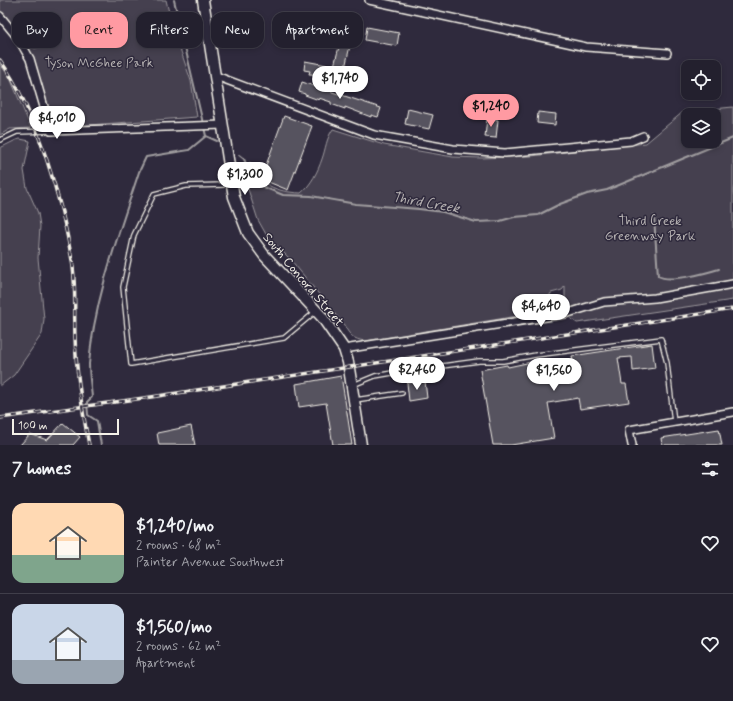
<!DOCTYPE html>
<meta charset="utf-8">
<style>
:root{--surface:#23202e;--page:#2b2836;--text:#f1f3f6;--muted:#a3a3aa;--line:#403e4a;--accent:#ff9aa2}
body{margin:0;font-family:Mynerve,sans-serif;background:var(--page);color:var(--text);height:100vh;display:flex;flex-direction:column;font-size:15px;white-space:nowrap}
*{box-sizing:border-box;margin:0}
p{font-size:13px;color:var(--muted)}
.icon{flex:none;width:22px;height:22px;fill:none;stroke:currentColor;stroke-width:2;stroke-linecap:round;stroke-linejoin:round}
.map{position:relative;height:445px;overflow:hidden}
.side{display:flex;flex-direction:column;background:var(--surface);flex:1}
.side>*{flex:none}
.banner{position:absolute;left:12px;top:12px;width:400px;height:36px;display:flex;gap:8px}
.fabs{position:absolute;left:681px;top:60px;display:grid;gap:8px}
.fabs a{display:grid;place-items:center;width:40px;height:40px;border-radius:8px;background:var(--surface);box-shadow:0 2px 6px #0003,0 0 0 1px var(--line);font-size:20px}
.scale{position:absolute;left:12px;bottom:10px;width:107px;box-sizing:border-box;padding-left:4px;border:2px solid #f4f1e8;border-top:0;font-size:11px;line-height:14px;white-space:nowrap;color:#f4f1e8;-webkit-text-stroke:3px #2f2a3d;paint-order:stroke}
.price{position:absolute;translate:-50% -34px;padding:0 9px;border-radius:14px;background:#fff;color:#222;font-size:13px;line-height:26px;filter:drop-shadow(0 1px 2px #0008)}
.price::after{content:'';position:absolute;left:50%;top:24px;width:12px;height:9px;margin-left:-6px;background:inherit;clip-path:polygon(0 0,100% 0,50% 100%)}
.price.selected{background:var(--accent);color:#111}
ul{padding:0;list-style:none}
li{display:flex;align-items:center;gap:12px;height:100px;padding:0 12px}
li+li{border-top:1px solid var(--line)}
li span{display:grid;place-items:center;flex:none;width:112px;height:80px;border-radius:12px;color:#555}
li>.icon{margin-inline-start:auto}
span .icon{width:48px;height:48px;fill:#fffc;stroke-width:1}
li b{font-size:17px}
h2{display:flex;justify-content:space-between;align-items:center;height:48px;padding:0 12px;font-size:17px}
.pill{padding:0 14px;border-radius:12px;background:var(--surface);box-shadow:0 2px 6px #0003,0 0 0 1px var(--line);font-size:14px;line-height:36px}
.pill.selected{background:var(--accent);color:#111}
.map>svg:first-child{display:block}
.green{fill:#454050;stroke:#9c989c;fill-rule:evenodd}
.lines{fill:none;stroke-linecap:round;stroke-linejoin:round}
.stream{stroke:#a19ea0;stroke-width:2}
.building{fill:#56525f;stroke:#f4f1e8}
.lane-casing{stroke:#f4f1e8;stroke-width:6}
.street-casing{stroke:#f4f1e8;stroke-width:10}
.secondary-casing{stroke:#f4f1e8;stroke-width:13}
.lane{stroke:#2f2a3d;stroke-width:3.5}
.street{stroke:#2f2a3d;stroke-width:7}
.secondary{stroke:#2f2a3d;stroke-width:10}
.rail-casing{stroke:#f4f1e8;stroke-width:3.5}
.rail{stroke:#2f2a3d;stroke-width:2;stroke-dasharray:6;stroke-linecap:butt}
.labels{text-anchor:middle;stroke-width:3;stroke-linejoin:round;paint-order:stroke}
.park-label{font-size:13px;fill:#b7b3b3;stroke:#2f2a3d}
.street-label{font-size:13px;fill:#f4f1e8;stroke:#2f2a3d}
.water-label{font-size:14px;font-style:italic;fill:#b6b2b2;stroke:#2f2a3d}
</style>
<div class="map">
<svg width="733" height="445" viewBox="0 0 733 445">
<rect width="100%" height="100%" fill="#2f2a3d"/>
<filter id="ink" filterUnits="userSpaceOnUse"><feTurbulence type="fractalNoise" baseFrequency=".025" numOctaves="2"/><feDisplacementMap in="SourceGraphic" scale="8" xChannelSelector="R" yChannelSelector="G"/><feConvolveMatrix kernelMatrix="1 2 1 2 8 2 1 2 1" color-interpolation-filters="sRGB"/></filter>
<g filter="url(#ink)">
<g class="green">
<path d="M0,0H166L172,25L191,81L197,117L75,126C63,126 56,125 49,115L30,50L26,42L0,12Z"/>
<path d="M0,64L10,78L31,128L10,129L0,135Z"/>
<path d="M733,107V300L577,323L565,314V286L562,290L551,293L541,311L536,313L365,341C353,339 350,336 344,325L291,260L267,236L258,220L248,189L245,172L250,162C259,185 276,192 301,193C311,185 318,171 322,159C326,148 326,139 333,129L384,145L453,157L482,158L531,156L646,143L683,112ZM688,115H714V141H688Z"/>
<path d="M20,139L30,141L24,170L27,188L38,213L40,226L38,258L44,319L42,334L14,375L0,386V148L16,140Z"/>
</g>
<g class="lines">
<g class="stream">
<path d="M174,0L206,136L217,141"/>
<path d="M239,155L244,159L254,183L283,195L311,196L356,204L419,209L443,212L476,222L500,221L514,217L538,215L560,204L587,194L607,190L733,138"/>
<path d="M654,216L658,276C670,283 706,273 719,269"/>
<path d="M101,445L97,421L88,415L87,402L92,397C91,387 89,375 89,364C94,300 119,233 139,172L146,157L189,150L206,136"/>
</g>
</g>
<g class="building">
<path d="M33,25H42L43,47L34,48Z"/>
<path d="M367,27L399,33L397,46L365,40Z"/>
<path d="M341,39L351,41L345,68L334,66Z"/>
<path d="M305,61L332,66L331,75L309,74L310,71L304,70Z"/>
<path d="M302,82L381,108L378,117L371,115V117L345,107V109L331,104V102L319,98V100L305,95V94L299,92Z"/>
<path d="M408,109L433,115L429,129L405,124Z"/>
<path d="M538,112L556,114L555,125L537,123Z"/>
<path d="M284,116L312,126L288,190L261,179Z"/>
<path d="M487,118L498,120L496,138L485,137Z"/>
<path d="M652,344L655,368L633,371L632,357L618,358L622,384H626L629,402L580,409L578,398L548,403L554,438L511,445H493L480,370L507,365L508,367L541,360L543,373L574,367L572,356Z"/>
<path d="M341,376L345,400L352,445H333L326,403L299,407L296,384Z"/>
<path d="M425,381L427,398L409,401L407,383Z"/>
<path d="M63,423L80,437L73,445H20L30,434L47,440Z"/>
<path d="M191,426L195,445H159L157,433Z"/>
<path d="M719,429L722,445H662L661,438Z"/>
</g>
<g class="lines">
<g class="lane-casing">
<g id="lane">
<path d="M0,140L17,132L51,131"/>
<path d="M223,185L186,186L154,194L134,235L123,287L131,364L284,338L315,312"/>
<path d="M353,385L375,376L398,372L479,361H503L536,355L661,339L667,363L674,422"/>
<path d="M355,400L402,393"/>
</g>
</g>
<g class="street-casing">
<g id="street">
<path d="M369,0L586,47L667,53"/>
<path d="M0,16L18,38L30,59L51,131L223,125"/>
<path d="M216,76L374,135L453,149L505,153L631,141L643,136"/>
<path d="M344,349L565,314L604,302L655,298L733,284"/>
<path d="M632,445L629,430L733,412"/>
</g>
</g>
<g class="secondary-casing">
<path id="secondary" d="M203,0L234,197L248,233L264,255L322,317L344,349L348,362L361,445"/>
</g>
<use href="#lane" class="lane"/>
<use href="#street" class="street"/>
<use href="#secondary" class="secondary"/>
<g class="rail-casing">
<g id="rail">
<path d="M0,60C36,109 64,207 73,267C76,290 74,314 75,337C76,373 82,409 89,445"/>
<path d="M0,418L151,397L733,309"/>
</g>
</g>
<use href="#rail" class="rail"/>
</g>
</g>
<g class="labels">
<g class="park-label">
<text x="99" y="67">Tyson McGhee Park</text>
<text x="650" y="225">Third Creek<tspan x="650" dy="15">Greenway Park</tspan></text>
</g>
<g class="street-label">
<text transform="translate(304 279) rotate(50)" y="5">South Concord Street</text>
</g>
<g class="water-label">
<text transform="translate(426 202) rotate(10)" y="5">Third Creek</text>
</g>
</g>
</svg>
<div class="fabs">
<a><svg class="icon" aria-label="locate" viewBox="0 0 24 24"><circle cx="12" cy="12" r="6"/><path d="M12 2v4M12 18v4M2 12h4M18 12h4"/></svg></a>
<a><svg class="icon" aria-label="layers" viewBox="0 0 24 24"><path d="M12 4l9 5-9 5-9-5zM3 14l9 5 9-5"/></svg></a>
</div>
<div class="scale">100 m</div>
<b class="price" style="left:340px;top:100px">$1,740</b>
<b class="price selected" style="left:491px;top:128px">$1,240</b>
<b class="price" style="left:57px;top:140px">$4,010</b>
<b class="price" style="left:245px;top:196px">$1,300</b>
<b class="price" style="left:541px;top:328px">$4,640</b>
<b class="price" style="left:417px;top:391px">$2,460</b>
<b class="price" style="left:554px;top:392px">$1,560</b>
<div class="banner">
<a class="pill">Buy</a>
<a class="pill selected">Rent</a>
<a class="pill">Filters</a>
<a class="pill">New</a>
<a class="pill">Apartment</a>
</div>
</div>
<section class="side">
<h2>7 homes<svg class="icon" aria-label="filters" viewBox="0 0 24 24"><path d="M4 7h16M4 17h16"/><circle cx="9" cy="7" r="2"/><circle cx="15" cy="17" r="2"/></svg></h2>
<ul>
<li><span style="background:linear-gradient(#ffd9b3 65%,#7fa58c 0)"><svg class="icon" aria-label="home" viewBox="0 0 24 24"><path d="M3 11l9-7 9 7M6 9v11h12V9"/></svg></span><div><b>$1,240/mo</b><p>2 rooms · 68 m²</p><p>Painter Avenue Southwest</p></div><svg class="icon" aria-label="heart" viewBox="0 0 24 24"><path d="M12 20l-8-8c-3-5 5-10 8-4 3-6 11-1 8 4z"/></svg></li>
<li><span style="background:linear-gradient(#c9d6e8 70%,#9aa5b1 0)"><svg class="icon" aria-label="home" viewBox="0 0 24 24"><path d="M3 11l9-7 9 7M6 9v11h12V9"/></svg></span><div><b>$1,560/mo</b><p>2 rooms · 62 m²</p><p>Apartment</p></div><svg class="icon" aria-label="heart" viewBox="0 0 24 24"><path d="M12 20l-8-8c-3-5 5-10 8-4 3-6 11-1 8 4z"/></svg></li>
</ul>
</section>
